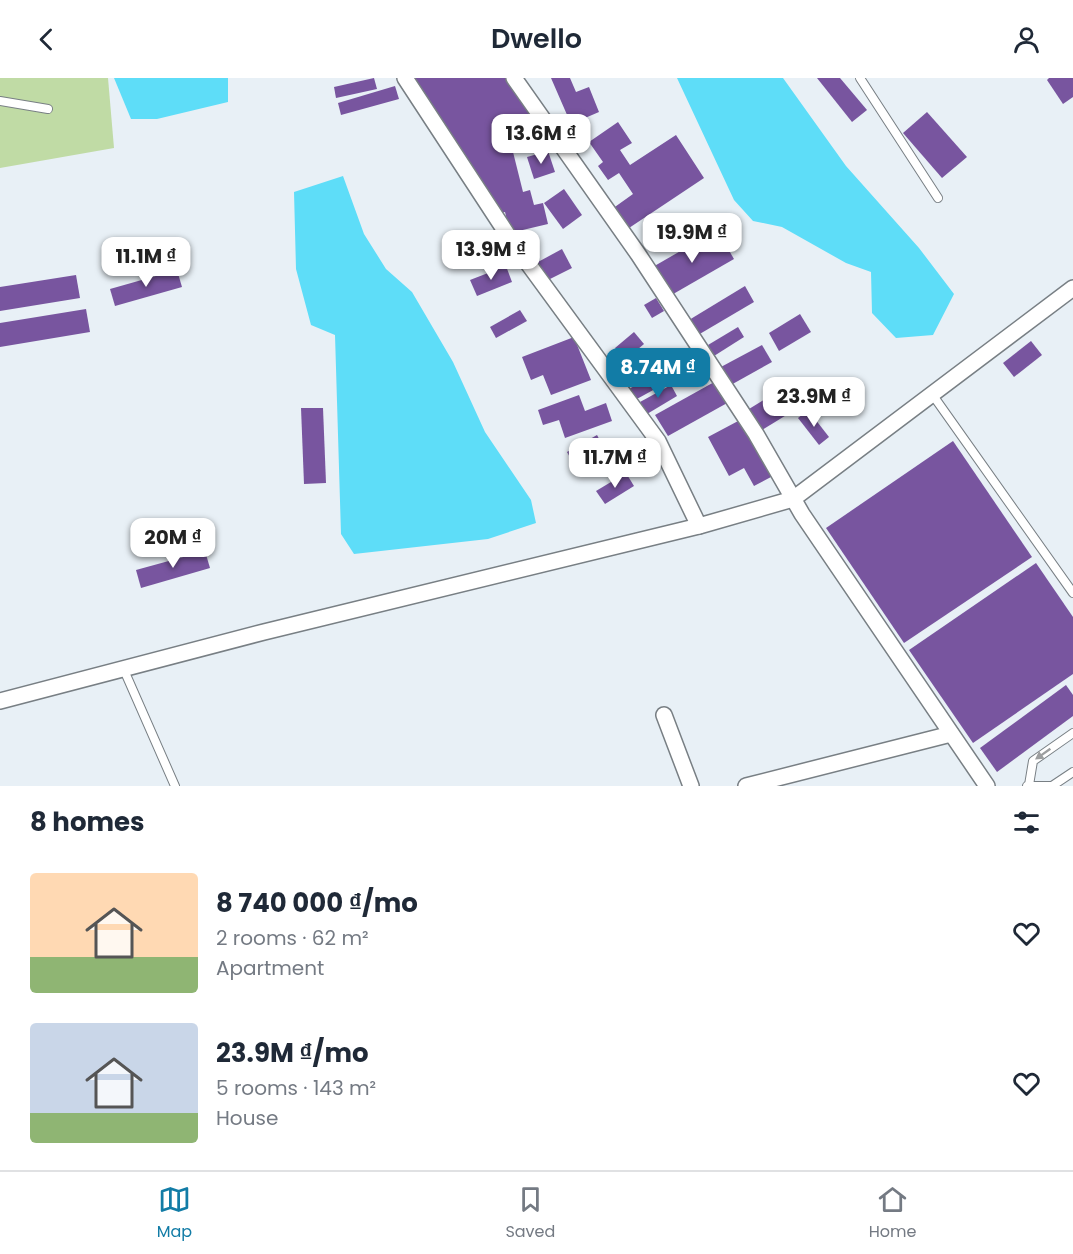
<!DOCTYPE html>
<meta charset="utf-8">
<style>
:root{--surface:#fff;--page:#f6f6f7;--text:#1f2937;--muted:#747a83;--line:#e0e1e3;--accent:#127ca6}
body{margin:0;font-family:Poppins,sans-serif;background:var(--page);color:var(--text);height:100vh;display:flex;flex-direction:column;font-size:22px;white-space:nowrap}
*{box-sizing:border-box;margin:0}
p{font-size:20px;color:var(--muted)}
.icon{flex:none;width:33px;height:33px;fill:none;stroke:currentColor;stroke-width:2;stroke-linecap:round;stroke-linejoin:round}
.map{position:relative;height:708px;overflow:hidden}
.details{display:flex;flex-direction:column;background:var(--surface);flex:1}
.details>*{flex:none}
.price{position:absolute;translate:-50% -51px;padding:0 14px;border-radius:12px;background:#fff;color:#222;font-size:20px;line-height:39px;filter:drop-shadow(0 2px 3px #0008)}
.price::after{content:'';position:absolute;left:50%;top:36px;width:18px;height:14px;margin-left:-9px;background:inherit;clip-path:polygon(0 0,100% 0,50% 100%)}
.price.on{background:var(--accent);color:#fff}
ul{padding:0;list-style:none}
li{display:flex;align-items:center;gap:18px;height:150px;padding:0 30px}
li span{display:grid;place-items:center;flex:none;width:168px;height:120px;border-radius:6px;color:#555}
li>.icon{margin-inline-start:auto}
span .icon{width:72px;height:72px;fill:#fffc;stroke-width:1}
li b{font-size:26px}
h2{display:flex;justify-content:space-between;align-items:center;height:72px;padding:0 30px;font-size:26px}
header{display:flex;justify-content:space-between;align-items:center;height:78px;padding:0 30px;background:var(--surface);font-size:27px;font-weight:600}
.menu{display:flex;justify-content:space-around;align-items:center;height:84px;border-top:2px solid var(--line);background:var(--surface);font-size:16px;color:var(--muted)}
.menu a{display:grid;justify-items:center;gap:3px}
.menu .on{color:var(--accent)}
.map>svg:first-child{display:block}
.green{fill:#c0dba5}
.water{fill:#5eddf8}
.building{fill:#78559f}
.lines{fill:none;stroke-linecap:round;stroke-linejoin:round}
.lane-casing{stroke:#787f84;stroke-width:10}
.street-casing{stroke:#787f84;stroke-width:18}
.lane{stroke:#fff;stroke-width:8}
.street{stroke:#fff;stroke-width:15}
.oneway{fill:#9c9e9f}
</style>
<header><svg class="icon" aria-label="back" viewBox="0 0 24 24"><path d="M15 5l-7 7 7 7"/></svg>Dwello<svg class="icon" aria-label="person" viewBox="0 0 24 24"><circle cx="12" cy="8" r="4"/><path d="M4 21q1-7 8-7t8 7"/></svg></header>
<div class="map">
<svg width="1073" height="708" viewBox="0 0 1073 708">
<rect width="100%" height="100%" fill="#e8f0f6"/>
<path class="green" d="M0,0H108L114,70L0,90Z"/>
<g class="water">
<path d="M114,0H228V24L157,41H131Z"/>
<path d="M677,0H783L846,88L919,170L954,216L933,257L896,260L872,235L871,194L846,185L782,149L753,143L734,122Z"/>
<path d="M343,98L364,156L386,191L412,214L453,284L485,354L531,422L536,445L488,461L354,476L341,456L335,257L311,247L296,191L294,114Z"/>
</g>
<g class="building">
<path d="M374,0L377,11L336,20L334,9Z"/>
<path d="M412,0H512L528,30L536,63L512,70L523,114L530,112L534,127L543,125L548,146L510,155L505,134L498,136Z"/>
<path d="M551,0H570L576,14L589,9L599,34L571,46Z"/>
<path d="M817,0H840L867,32L852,44Z"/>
<path d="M1049,0H1073V19L1063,26L1047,2Z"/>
<path d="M395,8L399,21L341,37L338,25Z"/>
<path d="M927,34L967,79L942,100L903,55Z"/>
<path d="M618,44L632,65L620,72L630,87L676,57L704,100L626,152L612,131L633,116L619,95L608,102L598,88L603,84L589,64Z"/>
<path d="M548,73L555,94L534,101L527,79Z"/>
<path d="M564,111L582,137L563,151L544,125Z"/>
<path d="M717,152L734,181L668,219L651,190Z"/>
<path d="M562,171L572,190L548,202L538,184Z"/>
<path d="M506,188L512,204L477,218L470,202Z"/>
<path d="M177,192L182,209L115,228L110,211Z"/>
<path d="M76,197L80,220L0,233V209Z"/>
<path d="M745,208L754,224L698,257L689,242Z"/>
<path d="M656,220L664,233L652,240L644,227Z"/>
<path d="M86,231L90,254L0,269V245Z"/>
<path d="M520,232L527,243L496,260L490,249Z"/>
<path d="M800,236L811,254L779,273L769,255Z"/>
<path d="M738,249L744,259L714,278L708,267Z"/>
<path d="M634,254L644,266L625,282L615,270Z"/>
<path d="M574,259L591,302L551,317L543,297L531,302L522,279Z"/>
<path d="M1031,263L1042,277L1014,299L1003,285Z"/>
<path d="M762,267L772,284L729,308L719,290Z"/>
<path d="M647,285L653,296L623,313L617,302Z"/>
<path d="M659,294L666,305L635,322L629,311Z"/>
<path d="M716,303L729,324L668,358L655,337Z"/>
<path d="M671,307L677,318L647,336L640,324Z"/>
<path d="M780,312L793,333L762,352L749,331Z"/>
<path d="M579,317L585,333L606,325L612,343L565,360L559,342L543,347L538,332Z"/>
<path d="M301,330H323L326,405L304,406Z"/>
<path d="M808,332L829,359L819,367L798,340Z"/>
<path d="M740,342L771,399L754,408L744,390L729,398L708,359Z"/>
<path d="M597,357L603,368L573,385L567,374Z"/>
<path d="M953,363L1032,479L904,565L826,450Z"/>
<path d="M626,395L634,408L605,426L596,413Z"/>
<path d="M205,473L210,490L141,510L136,492Z"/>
<path d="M1036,485L1073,539V596L973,665L909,572Z"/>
<path d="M1066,607L1073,617V638L997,694L980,670Z"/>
</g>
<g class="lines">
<g class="lane-casing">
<g id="lane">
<path d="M860,0L938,120"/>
<path d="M0,23L48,31"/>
<path d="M932,316L1073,515"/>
<path d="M124,592L175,708"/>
<path d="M1029,707L1033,683L1073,655"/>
<path d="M1027,708H1052L1073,694"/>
</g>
</g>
<g class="street-casing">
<g id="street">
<path d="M405,0L513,165L658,363L699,448"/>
<path d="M514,0L638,176L756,356L802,436L987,708"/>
<path d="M0,623L264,554L699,448L793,421L1073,210"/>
<path d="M664,637L691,708"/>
<path d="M746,708L951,656"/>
</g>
</g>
<use href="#lane" class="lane"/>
<use href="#street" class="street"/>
</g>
<defs><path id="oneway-solid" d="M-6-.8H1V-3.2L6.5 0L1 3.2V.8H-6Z" transform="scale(1.5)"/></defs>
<use class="oneway" href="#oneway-solid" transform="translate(1043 676) rotate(145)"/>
</svg>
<b class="price" style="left:541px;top:87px">13.6M ₫</b>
<b class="price" style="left:692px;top:186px">19.9M ₫</b>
<b class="price" style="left:491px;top:203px">13.9M ₫</b>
<b class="price" style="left:146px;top:210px">11.1M ₫</b>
<b class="price on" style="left:658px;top:321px">8.74M ₫</b>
<b class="price" style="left:814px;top:350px">23.9M ₫</b>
<b class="price" style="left:615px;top:411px">11.7M ₫</b>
<b class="price" style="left:173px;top:491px">20M ₫</b>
</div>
<section class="details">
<h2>8 homes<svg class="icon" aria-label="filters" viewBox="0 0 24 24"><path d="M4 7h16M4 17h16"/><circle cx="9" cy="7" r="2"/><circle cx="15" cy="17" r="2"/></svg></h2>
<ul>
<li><span style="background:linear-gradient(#ffd9b3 70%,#8fb573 0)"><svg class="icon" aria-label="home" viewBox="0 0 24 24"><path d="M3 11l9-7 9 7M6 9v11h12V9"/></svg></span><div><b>8 740 000 ₫/mo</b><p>2 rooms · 62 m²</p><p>Apartment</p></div><svg class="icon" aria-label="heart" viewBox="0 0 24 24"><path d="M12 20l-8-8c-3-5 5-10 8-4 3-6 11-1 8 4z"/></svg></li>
<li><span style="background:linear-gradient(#c9d6e8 75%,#8fb573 0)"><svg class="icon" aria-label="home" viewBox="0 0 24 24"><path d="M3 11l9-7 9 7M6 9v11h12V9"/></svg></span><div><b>23.9M ₫/mo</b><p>5 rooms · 143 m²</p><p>House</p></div><svg class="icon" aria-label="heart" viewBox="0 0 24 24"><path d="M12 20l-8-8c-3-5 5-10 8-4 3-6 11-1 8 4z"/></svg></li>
</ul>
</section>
<nav class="menu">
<a class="on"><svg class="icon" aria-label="map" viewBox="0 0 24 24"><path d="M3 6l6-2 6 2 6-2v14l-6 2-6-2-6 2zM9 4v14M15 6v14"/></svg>Map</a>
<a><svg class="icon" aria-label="saved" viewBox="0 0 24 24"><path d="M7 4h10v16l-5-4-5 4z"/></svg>Saved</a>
<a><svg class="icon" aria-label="home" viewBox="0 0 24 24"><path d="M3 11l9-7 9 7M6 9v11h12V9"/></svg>Home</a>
</nav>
